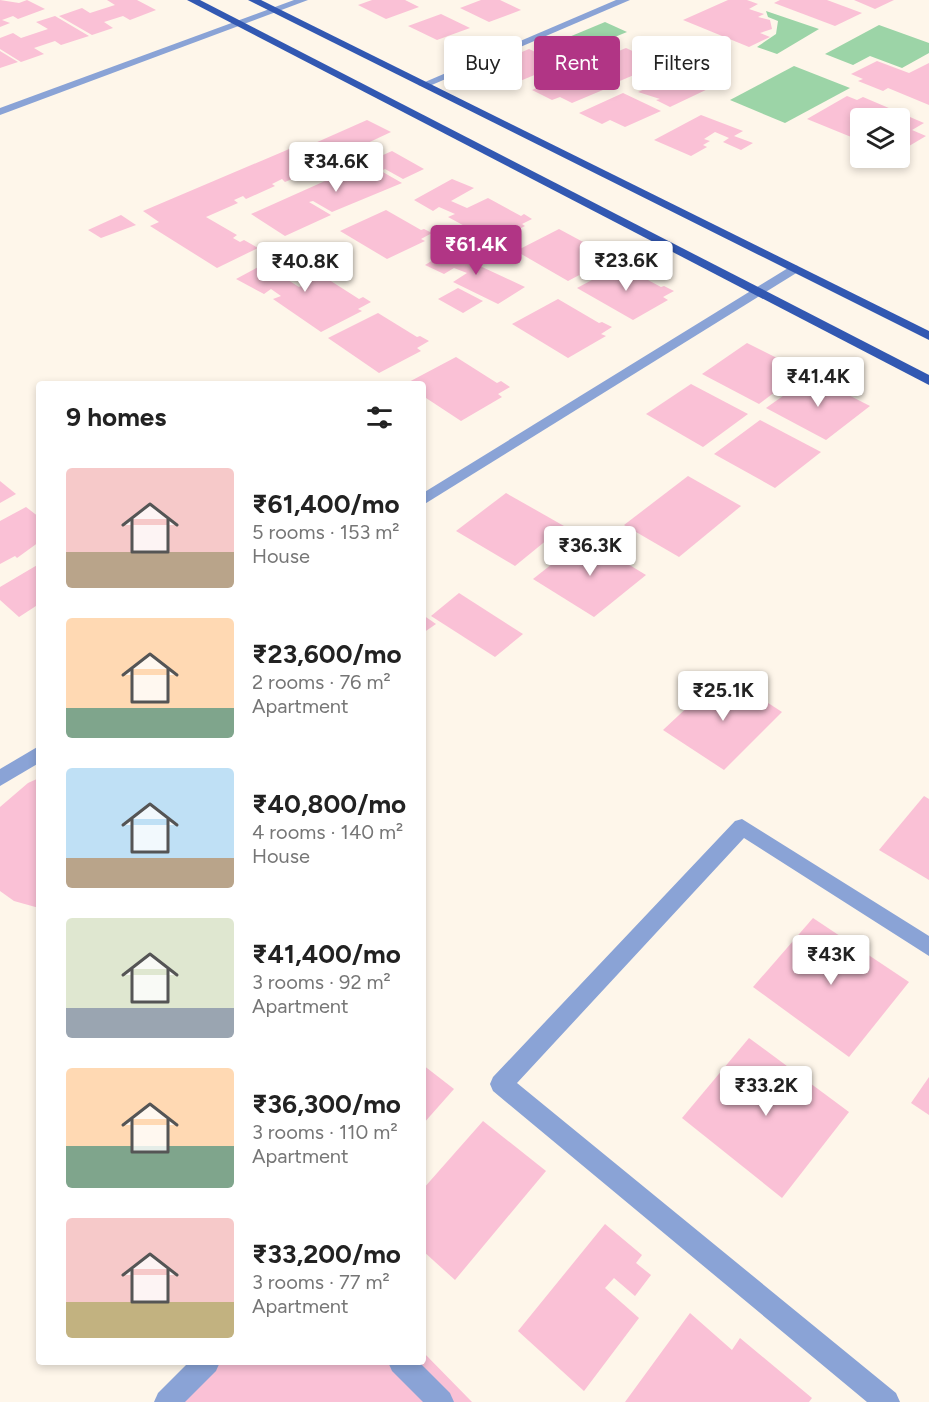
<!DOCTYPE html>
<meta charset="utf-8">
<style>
:root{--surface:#fff;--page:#f6f6f6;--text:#222;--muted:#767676;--accent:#b13585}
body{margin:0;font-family:Figtree,sans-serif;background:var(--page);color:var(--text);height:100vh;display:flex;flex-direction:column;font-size:22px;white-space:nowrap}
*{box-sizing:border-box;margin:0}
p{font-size:20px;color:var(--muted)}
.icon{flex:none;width:33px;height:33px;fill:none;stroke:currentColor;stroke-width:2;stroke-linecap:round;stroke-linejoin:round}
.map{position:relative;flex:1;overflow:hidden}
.sheet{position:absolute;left:36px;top:381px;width:390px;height:984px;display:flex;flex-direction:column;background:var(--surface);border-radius:6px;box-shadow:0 3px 9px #0003}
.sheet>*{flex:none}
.banner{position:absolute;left:444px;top:36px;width:394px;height:54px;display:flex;gap:12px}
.fabs{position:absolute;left:850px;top:108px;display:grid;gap:12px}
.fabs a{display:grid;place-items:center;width:60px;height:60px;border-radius:6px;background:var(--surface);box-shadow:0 3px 9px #0003;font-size:30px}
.price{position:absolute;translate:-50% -51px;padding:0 14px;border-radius:6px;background:#fff;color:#222;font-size:20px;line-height:39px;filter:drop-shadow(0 2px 3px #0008)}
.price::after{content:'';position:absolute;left:50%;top:36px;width:18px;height:14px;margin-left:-9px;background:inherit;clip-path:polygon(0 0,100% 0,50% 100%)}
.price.selected{background:var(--accent);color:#fff}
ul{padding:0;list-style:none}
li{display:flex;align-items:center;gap:18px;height:150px;padding:0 30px}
li span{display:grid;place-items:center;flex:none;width:168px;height:120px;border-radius:6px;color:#555}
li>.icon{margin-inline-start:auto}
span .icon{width:72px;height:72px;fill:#fffc;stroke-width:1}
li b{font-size:26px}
h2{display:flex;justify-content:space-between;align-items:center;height:72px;padding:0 30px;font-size:26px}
.chip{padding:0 21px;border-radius:6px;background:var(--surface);box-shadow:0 3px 9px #0003;font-size:21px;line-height:54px}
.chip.selected{background:var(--accent);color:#fff}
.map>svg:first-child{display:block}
.green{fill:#9cd4a7}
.building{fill:#fac1d6}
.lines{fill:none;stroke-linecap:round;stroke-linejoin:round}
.minor{fill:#8aa3d6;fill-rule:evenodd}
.major{fill:#3258b2;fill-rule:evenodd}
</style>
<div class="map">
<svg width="929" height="1402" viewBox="0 0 929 1402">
<rect width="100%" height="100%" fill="#fef6ea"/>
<g class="green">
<path d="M766,11L819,29L777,54L757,47L776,34L778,21L768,17Z"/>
<path d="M605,22L627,32L566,57L545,47Z"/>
<path d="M879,25L929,43V53L902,68L870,56L853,65L825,54Z"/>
<path d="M794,66L850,88L785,123L730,100Z"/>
</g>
<g class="building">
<path d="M0,0L19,3L27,0L45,9L18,19L13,16L2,20L10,23L0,27Z"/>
<path d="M107,0H137L156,10L130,20L123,16L104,22L113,28L92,35L59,16L82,8L90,13L115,5Z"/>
<path d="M372,0H405L419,7L386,19L358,5Z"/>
<path d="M481,0H500L521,10L489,22L460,8Z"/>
<path d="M728,0H747L758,4L749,9L764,14L758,17L770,20L772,29L760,33L770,37L749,47L683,20Z"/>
<path d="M780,0H827L862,13L835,26L774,3Z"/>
<path d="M854,0H894L875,9Z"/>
<path d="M441,14L470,28L437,40L408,26Z"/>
<path d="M55,16L89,36L61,45L55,41L34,48L44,54L21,62L0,49V38L13,33L21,38L48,29L36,22Z"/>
<path d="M626,48L660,64L615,83L580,67Z"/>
<path d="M529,49L561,64L520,81L488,66Z"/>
<path d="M0,51L18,62L0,68Z"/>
<path d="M877,61L909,73L929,63V105L888,88L883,91L858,81L863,79L851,74Z"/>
<path d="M578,71L610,87L572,103L560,97L552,100L532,90Z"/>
<path d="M682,72L712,82L707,84L712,87L670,107L656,100L660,99L638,92Z"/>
<path d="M623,93L661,111L625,127L610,120L602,124L579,113Z"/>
<path d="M847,96L857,100L863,97L924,123L912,130L926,136L904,149L900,147V118H861V141L807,119Z"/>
<path d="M701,115L743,131L734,136L753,143L741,150L723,142L729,138L715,132L704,139L710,141L703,145L707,147L691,156L654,140Z"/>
<path d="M367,120L391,132L340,156L315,143Z"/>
<path d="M301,144L332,161L318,167L314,165L307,169L310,171L285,182L282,179L272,184L275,186L246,199L243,196L234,200L238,203L206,217L237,235L233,238L240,242L244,240L258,248L217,268L150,226L159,222L143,211Z"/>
<path d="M392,151L424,169L403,179L385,169L381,171L402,183L332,212L313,201L309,202L331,215L285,236L251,214Z"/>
<path d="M452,179L474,188L451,201L467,208L488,198L521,216L524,214L532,219L522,224L525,226L494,242L448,217L455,214L439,207L433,211L414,200Z"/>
<path d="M386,210L421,230L424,229L432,233L421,239L425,241L387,259L340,231Z"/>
<path d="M121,215L136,225L101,238L88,230Z"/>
<path d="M559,229L598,250L601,249L610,254L599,260L604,262L568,281L516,251Z"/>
<path d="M456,246L475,255L467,260L525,287L498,304L453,282L467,273L454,268L444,274L425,265Z"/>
<path d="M284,253L311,267L288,280L299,287L323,276L359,299L363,297L371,302L358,309L362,311L321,332L273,299L281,296L271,289L264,294L236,279Z"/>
<path d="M620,265L661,287L664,286L674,291L663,297L668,300L633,320L577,288Z"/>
<path d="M458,288L483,301L463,313L438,299Z"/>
<path d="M558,299L599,323L602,322L612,327L601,334L606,336L568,358L512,324Z"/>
<path d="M378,313L417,337L420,336L429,341L417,348L421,351L379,373L328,338Z"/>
<path d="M747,343L803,371L759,404L702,374Z"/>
<path d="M456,357L497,383L501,381L510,387L498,394L502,397L461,421L423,396V384H405Z"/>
<path d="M811,376L870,406L826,440L766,408Z"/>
<path d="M691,384L748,414L703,447L646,414Z"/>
<path d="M760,420L821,452L775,488L714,454Z"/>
<path d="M688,476L741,506L679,557L624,525Z"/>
<path d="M0,481L16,494L0,503Z"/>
<path d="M506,493L564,526L515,566L456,531Z"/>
<path d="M26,507L39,517V542L17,558L15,556L0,564V521Z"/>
<path d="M585,538L646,575L594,617L533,579Z"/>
<path d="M39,564V609L36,606L19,617L0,600V587Z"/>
<path d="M459,593L523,634L495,657L431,616Z"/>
<path d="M423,615L436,624L423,633Z"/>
<path d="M723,674L782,712L724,770L663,730Z"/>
<path d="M39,778V908L14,901L0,891V807L28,783Z"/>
<path d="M924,796L929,799V880L879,850Z"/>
<path d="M813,918L909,982L849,1057L753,987Z"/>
<path d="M749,1038L849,1112L782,1198L682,1118Z"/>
<path d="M423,1065L454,1089L423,1124Z"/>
<path d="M929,1077V1115L911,1103Z"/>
<path d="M483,1121L546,1171L455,1280L423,1251V1189Z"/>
<path d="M605,1224L642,1255L636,1263L651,1275L635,1296L614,1278L605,1288L639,1318L584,1391L518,1331Z"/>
<path d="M690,1313L732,1350L740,1338L812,1398L809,1402H625Z"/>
<path d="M423,1352L472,1402H171L211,1362H423Z"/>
</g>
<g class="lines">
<g class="minor">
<path d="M294,0H308L0,115V108Z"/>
<path d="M616,0H630L427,87L418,85Z"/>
<path d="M793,265L798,266V272L423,505V493Z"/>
<path d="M39,746V763L0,786V769Z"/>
<path d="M742,819L929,936V956L744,838L517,1083L896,1393L900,1402H867L493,1091L490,1084L493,1077L735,821Z"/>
<path d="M189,1362H220L216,1371L185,1402H154L158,1393Z"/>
<path d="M388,1362H419L450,1393L454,1402H423L392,1371Z"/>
</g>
<g class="major">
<path d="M187,0H200L929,375V385Z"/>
<path d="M248,0H261L929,331V340Z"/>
</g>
</g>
</svg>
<div class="fabs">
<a><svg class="icon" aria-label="layers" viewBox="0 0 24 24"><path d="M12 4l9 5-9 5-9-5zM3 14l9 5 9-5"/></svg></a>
</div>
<b class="price" style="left:336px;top:193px">₹34.6K</b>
<b class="price selected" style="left:476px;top:276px">₹61.4K</b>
<b class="price" style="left:626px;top:292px">₹23.6K</b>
<b class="price" style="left:305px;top:293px">₹40.8K</b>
<b class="price" style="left:818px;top:408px">₹41.4K</b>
<b class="price" style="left:590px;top:577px">₹36.3K</b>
<b class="price" style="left:723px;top:722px">₹25.1K</b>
<b class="price" style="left:831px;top:986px">₹43K</b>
<b class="price" style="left:766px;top:1117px">₹33.2K</b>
<div class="banner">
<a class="chip">Buy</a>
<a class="chip selected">Rent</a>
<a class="chip">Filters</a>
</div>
<section class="sheet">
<h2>9 homes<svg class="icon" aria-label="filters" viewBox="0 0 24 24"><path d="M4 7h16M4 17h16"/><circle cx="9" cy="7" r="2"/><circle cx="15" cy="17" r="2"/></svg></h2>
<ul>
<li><span style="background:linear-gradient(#f6c9c9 70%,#b9a48a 0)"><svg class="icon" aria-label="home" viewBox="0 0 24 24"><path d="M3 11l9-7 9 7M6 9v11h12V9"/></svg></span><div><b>₹61,400/mo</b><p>5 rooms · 153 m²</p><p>House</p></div></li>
<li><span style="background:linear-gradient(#ffd9b3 75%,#7fa58c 0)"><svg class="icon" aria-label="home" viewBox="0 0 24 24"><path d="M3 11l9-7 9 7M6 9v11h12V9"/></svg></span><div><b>₹23,600/mo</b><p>2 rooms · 76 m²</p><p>Apartment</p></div></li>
<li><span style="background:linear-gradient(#bfe0f5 75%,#b9a48a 0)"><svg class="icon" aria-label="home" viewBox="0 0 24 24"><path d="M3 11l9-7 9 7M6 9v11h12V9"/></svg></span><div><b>₹40,800/mo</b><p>4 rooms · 140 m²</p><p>House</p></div></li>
<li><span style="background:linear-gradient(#dfe7d0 75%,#9aa5b1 0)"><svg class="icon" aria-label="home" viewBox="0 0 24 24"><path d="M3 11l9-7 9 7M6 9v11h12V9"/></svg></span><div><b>₹41,400/mo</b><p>3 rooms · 92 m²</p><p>Apartment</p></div></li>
<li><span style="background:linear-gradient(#ffd9b3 65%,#7fa58c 0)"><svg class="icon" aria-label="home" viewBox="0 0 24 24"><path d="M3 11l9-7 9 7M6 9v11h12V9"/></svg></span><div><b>₹36,300/mo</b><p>3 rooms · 110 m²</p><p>Apartment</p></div></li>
<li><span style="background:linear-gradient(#f6c9c9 70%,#c2b280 0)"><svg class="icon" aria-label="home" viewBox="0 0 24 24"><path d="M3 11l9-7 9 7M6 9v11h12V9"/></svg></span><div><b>₹33,200/mo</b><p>3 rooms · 77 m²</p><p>Apartment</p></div></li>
</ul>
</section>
</div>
